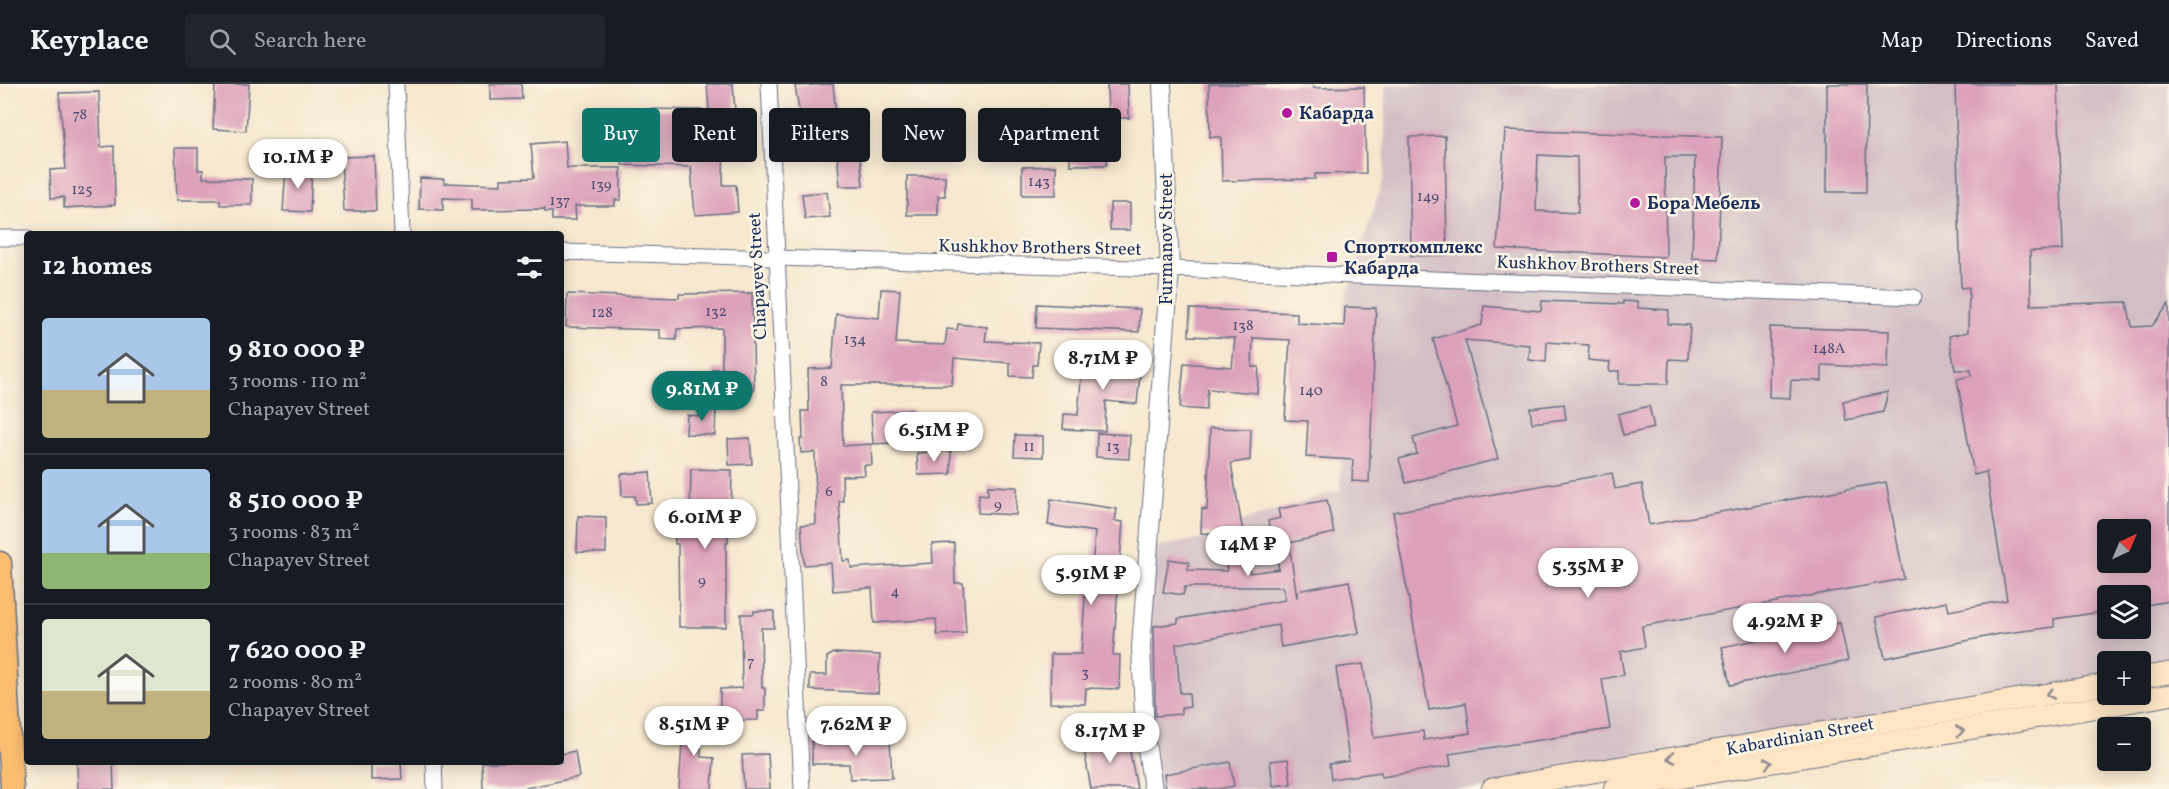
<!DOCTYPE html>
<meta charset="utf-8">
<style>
:root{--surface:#171b24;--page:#20242c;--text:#f1f3f6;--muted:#9ea1a6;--line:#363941;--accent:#0f766e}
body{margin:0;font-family:Vollkorn,serif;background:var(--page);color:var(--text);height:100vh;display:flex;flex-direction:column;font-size:22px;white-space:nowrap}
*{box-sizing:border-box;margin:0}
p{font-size:20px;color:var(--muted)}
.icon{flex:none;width:33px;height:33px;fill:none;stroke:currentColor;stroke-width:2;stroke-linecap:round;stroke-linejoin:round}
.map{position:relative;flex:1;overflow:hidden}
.details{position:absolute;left:24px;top:147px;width:540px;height:534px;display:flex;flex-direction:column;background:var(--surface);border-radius:6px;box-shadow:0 3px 15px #0003}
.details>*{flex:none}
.guide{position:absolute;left:582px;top:24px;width:570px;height:54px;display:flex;gap:12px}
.needle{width:39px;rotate:44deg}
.tools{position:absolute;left:2097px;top:435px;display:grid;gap:12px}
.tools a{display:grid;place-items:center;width:54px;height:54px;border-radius:6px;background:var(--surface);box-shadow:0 3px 15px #0003;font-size:30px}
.price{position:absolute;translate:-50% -51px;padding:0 14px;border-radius:21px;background:#fff;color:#222;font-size:20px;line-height:39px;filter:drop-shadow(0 2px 3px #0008)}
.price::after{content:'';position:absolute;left:50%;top:36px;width:18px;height:14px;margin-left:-9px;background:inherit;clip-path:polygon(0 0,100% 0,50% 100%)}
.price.selected{background:var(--accent);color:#fff}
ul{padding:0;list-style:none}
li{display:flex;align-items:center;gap:18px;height:150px;padding:0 18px}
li+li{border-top:2px solid var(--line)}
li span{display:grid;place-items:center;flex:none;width:168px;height:120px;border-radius:6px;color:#555}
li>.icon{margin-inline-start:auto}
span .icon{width:72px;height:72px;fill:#fffc;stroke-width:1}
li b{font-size:26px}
h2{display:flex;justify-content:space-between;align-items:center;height:72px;padding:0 18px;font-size:26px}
.pill{padding:0 21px;border-radius:6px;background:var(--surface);box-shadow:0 3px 15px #0003;font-size:21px;line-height:54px}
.pill.selected{background:var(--accent);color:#fff}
header{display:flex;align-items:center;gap:36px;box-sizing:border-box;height:84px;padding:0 30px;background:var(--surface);border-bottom:2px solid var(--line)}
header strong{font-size:28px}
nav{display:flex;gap:33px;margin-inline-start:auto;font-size:21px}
.search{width:420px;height:54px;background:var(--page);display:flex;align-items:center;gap:15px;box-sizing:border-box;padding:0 21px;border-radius:6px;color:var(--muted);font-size:22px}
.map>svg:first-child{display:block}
.industrial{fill:#d2bec4;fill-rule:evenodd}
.building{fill:#dda1bb;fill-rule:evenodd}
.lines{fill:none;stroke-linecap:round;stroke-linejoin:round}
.minor-casing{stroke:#686f85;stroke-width:17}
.tertiary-casing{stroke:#686f85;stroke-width:20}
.secondary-casing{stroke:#686f85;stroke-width:23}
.primary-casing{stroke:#686f85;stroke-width:25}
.minor{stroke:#fff;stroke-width:15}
.tertiary{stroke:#fff;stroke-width:18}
.secondary{stroke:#fee5c5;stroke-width:21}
.primary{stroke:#fcbd6f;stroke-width:22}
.oneway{stroke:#8c8a92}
.poi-dot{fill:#b5179e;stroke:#fcf5e5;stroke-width:2}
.labels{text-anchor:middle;stroke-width:5;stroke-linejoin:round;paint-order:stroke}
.number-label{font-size:15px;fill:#4c4c75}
.poi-label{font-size:18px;font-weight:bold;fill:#1b2f5e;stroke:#fcf5e5;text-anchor:start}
.street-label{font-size:18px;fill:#1b2f5e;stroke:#fcf5e5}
</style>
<header>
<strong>Keyplace</strong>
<div class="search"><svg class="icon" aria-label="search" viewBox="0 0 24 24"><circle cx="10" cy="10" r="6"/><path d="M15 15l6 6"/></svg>Search here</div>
<nav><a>Map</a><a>Directions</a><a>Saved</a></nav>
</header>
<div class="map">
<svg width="2169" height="705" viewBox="0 0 2169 705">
<rect width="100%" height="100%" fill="#fcf5e5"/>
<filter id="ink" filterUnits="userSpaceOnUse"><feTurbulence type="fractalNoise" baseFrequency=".0167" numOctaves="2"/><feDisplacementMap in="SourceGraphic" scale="12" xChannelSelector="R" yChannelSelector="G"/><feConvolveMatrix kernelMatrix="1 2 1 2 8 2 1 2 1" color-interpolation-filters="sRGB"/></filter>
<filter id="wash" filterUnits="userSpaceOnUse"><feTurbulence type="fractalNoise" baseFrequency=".008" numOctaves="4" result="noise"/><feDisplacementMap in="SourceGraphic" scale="24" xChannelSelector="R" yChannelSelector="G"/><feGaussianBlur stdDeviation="1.35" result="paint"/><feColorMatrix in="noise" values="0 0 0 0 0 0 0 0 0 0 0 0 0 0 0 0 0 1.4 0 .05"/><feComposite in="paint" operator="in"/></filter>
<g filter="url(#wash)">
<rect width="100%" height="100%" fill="#f7e7ce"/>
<path class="industrial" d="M1386,0H2169V589L2141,594L2140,578H2108L2107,600L1492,705H1153L1145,652L1148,464L1215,453L1249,435L1340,406L1343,223L1384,93ZM2108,446H2140V478H2108ZM2108,512H2140V544H2108Z"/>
<g id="blocks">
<g class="building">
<path d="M215,0H249L246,47L213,45Z"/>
<path d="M490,0H521L522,15L490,16Z"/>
<path d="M707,0H733L735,27H752V44L724,43L723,101H736L738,128L695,131L691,83L622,81L624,56L640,57L641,25L709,26Z"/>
<path d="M833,0L836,30H839V33H856L858,71H860L863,102H840L837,69L801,70L799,26L795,2Z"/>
<path d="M1107,0H1128L1129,34H1108Z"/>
<path d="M1209,0H1312L1313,4L1364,3L1366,89L1315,90V95L1222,97L1221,53H1210Z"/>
<path d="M1827,0H1867L1866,108H1827Z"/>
<path d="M1955,0H2058L2063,166L2030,167L2031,221L2127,218L2132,243L2152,242L2169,220V517L2140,522V512H2108V527L2054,535V543L1999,550L1885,574L1876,533L1947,518L1949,527L2007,516L1986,388L1974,391L1957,295L1971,292V286H1955L1949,252L1968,248L1969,203L1961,204ZM2108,446H2140V478H2108Z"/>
<path d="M99,8L101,63L114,62L115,121L64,124V113L51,114L50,86L66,85L59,9Z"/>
<path d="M905,35H939L938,60L905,58Z"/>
<path d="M1505,46L1722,53L1718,175L1692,174L1695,73H1665L1666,173L1497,165ZM1538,71L1577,73L1578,129L1536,127Z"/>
<path d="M1106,48L1107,81H1070V49Z"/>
<path d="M1445,52L1447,171L1411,172L1409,53Z"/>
<path d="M313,57L336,58L335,82L313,81Z"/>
<path d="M565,57L567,84H621V116H615V122H575L576,136H552V128H545V125L472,126V115L443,114V126L419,125L420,94L444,95V99L501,101V95L534,94L531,60Z"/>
<path d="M175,64H198V86H203V94L252,95V121H220V116H177Z"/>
<path d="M374,72L376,127H344L341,73Z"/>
<path d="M1056,82V111H1022V83Z"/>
<path d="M286,84L312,85L310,128L283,127Z"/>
<path d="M907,92H945V112H938V131H907Z"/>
<path d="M827,108L830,133L805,135L802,110Z"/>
<rect x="1110" y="119" width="20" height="27"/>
<path d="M881,205L900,206L896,259L945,261L947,245L957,246L958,240L987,243L985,257L1039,259L1037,281H1033L1032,293L1010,292V279L954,274L952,301H841L843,362L871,360L872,381H864L865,391L842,392L843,417H839L843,477L850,476L851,484L933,479L932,460L954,459L955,499H963L966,549L937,551L936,535L874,539L872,504L833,507L831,479L804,481L801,441L816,440L815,368L801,369L800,355H803L802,327H809L808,285L832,284L836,230L879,234Z"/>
<path d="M752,209L754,306H730V316H713V285H722V244L677,245L676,256L660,255V246L566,243L567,210L679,214V210Z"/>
<path d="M1542,217L1623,220V217L1638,218V224L1669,226L1668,240L1690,241L1688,276L1669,275L1668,300H1619V287H1609L1610,278L1588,276L1589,261L1547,258L1546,278L1529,276L1530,261L1465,256L1498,375L1406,399L1399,375L1417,370L1413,354L1457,342L1433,255L1482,241L1484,222L1541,227Z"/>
<path d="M1037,220L1140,225L1139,248L1036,244Z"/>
<path d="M1345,223L1376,224L1369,398L1352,397L1353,376L1306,373L1308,337L1285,336L1290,256L1253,254L1252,283H1259L1257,309L1208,305L1206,326L1180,324L1184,279L1232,283L1235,254L1189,252L1190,225L1297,229V239L1344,242Z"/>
<path d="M1770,243L1889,247L1888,284L1822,281V297L1791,296L1790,314L1769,313Z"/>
<path d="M1083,272L1136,276L1135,289L1140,290L1137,320L1106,317L1105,347L1063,345L1064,330L1078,331Z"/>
<path d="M1888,308L1883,328L1846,336L1843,317Z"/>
<path d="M1564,320L1566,335L1532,339L1530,324Z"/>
<path d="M1649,322L1654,344L1623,351L1618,330Z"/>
<path d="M699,323L716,324L715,351L686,350L687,331L699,332Z"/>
<path d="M912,326L914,358L873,360L871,328Z"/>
<path d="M1210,344L1251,345L1250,376L1231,379L1250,489L1279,485L1268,437L1280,434L1278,425L1327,416L1334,449L1289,459L1297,514V507L1349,497L1359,549L1281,563L1278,541L1176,560L1180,609H1189L1190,623L1181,624V630L1155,632L1154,542L1178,539V535L1285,516L1283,503H1185L1183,511L1163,508L1169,475L1189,478L1188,486L1227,487L1221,450L1201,449L1202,425L1207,426Z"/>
<path d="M1097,349L1130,351L1129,375L1096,373Z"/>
<path d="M1015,351L1043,352V373L1014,372Z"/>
<path d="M750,354L752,380L729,381L728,355Z"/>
<path d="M951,367V390L918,391L917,369Z"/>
<path d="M691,385L732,386L731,433H737V449H728V459H726V543H679L678,460H675L674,434L690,433Z"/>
<path d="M650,388L652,419L636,420L635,412H622L621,390Z"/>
<path d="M1612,389L1615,405L1642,400L1649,441L1886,398L1904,495L1642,542L1645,563L1620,568L1624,591L1602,595L1610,645L1449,670L1451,682L1382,693L1381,688L1331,695L1329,680L1349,677L1336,584L1363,580L1374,654L1423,647L1424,656L1470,649L1466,619L1429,626L1393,428Z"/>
<path d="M988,402L1017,403L1016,431L978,429L979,410L988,411Z"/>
<path d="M1051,415L1117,425L1115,437L1123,438L1113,571H1120L1119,605L1086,604L1085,620L1050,619L1051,570H1081L1086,501L1081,500L1083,481L1092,482L1095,448L1048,441Z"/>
<path d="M578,432L606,433V469L577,468Z"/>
<path d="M754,527H774V544H761L762,604H765V627H758V636L720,637V605L742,604L741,530H754Z"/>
<path d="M1840,539L1848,577L1730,601L1722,563Z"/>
<path d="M834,569L880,571L878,609L810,606V591H827V573Z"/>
<path d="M680,633H701V673L714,674L712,705H679L682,659Z"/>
<path d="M1127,652L1137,705H1091L1083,660Z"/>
<path d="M890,656L892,694L850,695L849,680H812V657Z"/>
<path d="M575,667L579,693L521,705H483L482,678H561V670Z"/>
<path d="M768,670L770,705H744L742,671Z"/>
<path d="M1288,675L1291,700L1273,702L1270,677Z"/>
<path d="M77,678H113L114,705H78Z"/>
<path d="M371,678H401L402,695L371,696Z"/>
<path d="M1230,678L1234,702L1218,705H1166L1164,690Z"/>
</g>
</g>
</g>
<g filter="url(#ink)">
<use href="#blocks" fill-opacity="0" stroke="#686f85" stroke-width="1.5"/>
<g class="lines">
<g class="minor-casing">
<g id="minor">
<path d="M396,0L402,150"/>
<path d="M769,0L802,705"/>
<path d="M0,154H27"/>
<path d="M561,168L1170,185L1914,213"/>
<path d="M434,678L435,705"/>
</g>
</g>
<g class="tertiary-casing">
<path id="tertiary" d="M1153,705L1145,652L1141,563L1170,185L1162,0"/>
</g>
<g class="secondary-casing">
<g id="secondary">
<path d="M2140,594L2169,589"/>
<path d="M1492,705L2108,600"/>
<path d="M1614,705L2169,611"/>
</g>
</g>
<g class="primary-casing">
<path id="primary" d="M0,479L12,705"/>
</g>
<use href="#minor" class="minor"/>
<use href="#tertiary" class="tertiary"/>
<use href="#secondary" class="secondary"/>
<use href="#primary" class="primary"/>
</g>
<defs><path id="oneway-chevron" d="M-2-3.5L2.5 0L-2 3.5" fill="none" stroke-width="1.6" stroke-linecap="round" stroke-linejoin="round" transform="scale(1.5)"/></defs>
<g class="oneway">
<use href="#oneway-chevron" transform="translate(2050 610) rotate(170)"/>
<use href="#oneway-chevron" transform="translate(1960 647) rotate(-10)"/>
<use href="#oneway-chevron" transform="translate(1671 674) rotate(170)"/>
<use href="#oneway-chevron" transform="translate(1768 679) rotate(-10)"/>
</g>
</g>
<g class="poi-dot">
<circle cx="1287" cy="29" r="6"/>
<circle cx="1635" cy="119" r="6"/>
<rect x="1326" y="167" width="12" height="12" rx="3"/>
</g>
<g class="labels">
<g class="number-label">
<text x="80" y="35">78</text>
<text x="1039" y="102">143</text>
<text x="601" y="105">139</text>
<text x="82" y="110">125</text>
<text x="1428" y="117">149</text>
<text x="560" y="121">137</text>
<text x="716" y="232">132</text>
<text x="602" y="233">128</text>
<text x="1243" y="246">138</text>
<text x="855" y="260">134</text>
<text x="1829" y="269">148А</text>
<text x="824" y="302">8</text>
<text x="1311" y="311">140</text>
<text x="1029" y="367">11</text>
<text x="1113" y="367">13</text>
<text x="829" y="412">6</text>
<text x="998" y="425">9</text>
<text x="702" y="501">9</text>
<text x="895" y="512">4</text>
<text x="751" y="582">7</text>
<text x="1085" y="593">3</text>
</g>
<g class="poi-label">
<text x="1299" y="35">Кабарда</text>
<text x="1647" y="125">Бора Мебель</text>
<text x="1344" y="169">Спорткомплекс<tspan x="1344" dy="21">Кабарда</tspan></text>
</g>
<g class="street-label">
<text transform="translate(1166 155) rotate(-90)" y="6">Furmanov Street</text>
<text transform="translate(1040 163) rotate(1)" y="6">Kushkhov Brothers Street</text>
<text transform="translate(1598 181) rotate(2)" y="6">Kushkhov Brothers Street</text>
<text transform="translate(757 192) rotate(-93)" y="6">Chapayev Street</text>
<text transform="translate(1800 652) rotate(-10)" y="6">Kabardinian Street</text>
</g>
</g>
</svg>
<div class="tools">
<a><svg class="needle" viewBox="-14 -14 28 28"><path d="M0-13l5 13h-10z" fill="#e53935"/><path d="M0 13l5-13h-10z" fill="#9ea1a6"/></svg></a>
<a><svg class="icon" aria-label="layers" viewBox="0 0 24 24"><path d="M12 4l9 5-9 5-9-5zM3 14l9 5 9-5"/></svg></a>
<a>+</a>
<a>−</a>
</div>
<b class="price" style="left:298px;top:106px">10.1M ₽</b>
<b class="price" style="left:1103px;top:307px">8.71M ₽</b>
<b class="price selected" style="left:702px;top:338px">9.81M ₽</b>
<b class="price" style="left:934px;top:379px">6.51M ₽</b>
<b class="price" style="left:705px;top:466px">6.01M ₽</b>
<b class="price" style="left:1248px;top:493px">14M ₽</b>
<b class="price" style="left:1588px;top:515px">5.35M ₽</b>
<b class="price" style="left:1091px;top:522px">5.91M ₽</b>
<b class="price" style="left:1785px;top:570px">4.92M ₽</b>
<b class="price" style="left:694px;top:673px">8.51M ₽</b>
<b class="price" style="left:856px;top:673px">7.62M ₽</b>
<b class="price" style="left:1110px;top:680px">8.17M ₽</b>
<div class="guide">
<a class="pill selected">Buy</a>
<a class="pill">Rent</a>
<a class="pill">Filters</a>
<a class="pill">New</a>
<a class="pill">Apartment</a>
</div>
<section class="details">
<h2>12 homes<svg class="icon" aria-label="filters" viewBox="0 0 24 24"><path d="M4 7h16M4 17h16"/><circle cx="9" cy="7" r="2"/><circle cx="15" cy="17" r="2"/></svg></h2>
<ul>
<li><span style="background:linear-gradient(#a9c7e8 60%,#c2b280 0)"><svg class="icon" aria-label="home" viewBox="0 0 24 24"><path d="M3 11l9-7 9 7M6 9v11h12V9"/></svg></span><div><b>9 810 000 ₽</b><p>3 rooms · 110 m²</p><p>Chapayev Street</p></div></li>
<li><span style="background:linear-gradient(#a9c7e8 70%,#8fb573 0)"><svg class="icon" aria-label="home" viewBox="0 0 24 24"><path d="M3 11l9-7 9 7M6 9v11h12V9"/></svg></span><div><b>8 510 000 ₽</b><p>3 rooms · 83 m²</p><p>Chapayev Street</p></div></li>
<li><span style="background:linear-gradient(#dfe7d0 60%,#c2b280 0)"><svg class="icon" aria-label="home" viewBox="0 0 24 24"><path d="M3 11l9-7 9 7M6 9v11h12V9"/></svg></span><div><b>7 620 000 ₽</b><p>2 rooms · 80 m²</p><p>Chapayev Street</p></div></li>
</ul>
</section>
</div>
